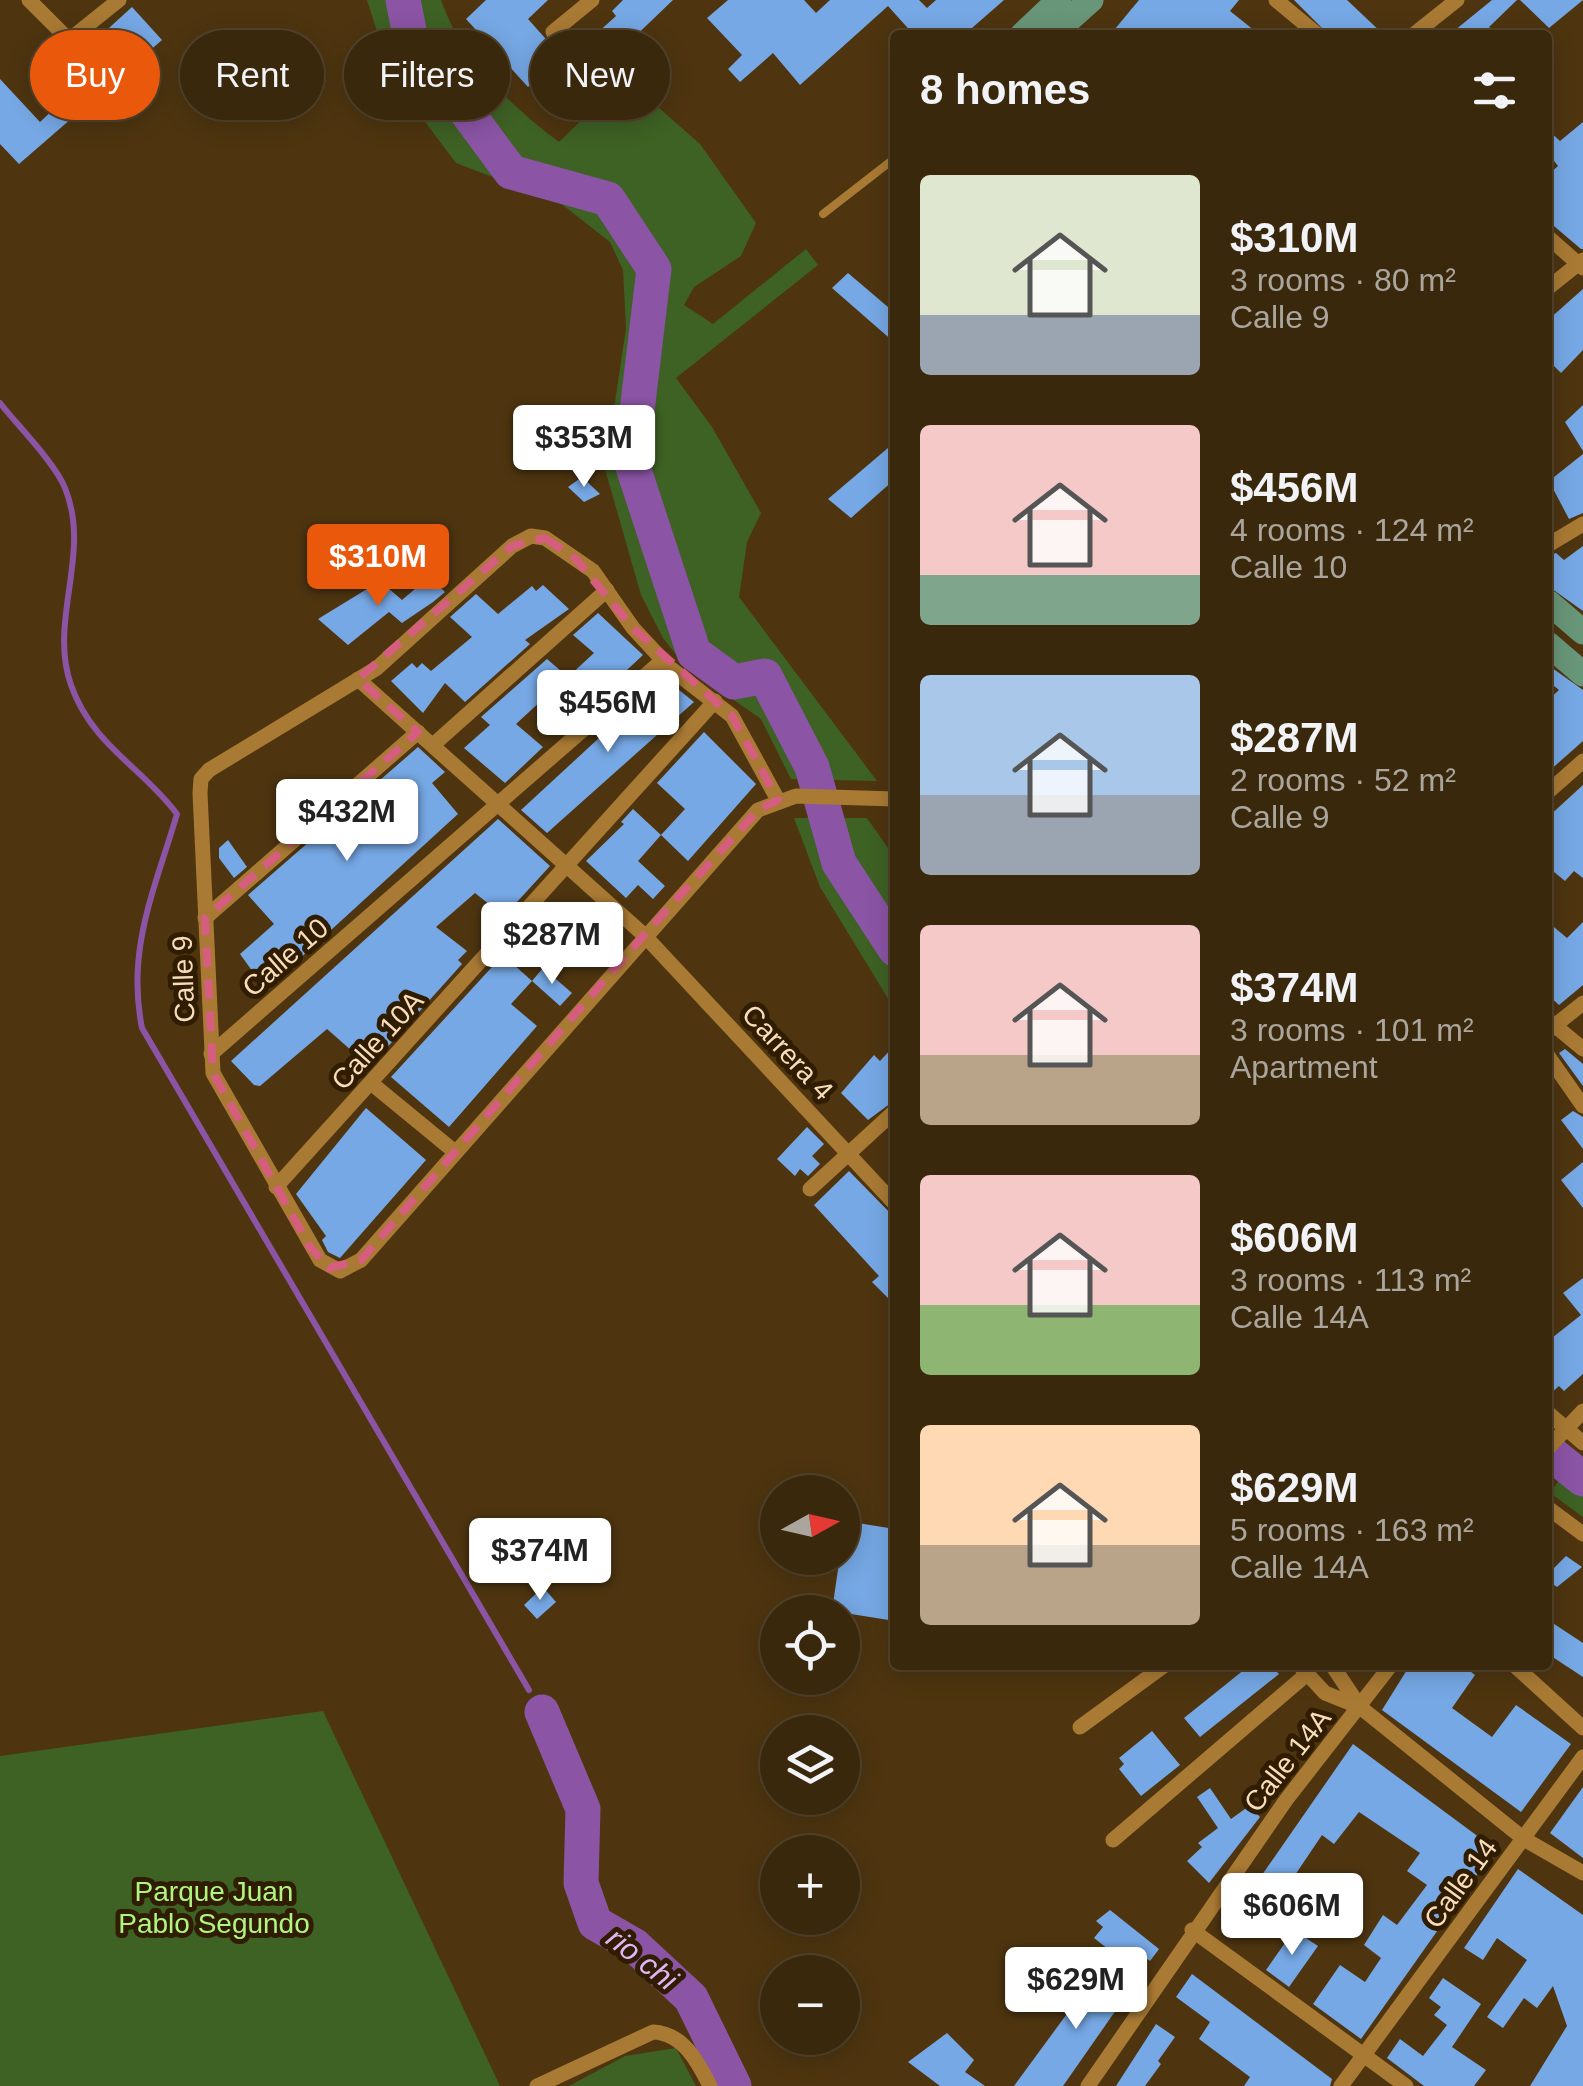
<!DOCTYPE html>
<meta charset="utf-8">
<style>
:root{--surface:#3a280c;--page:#413015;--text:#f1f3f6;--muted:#aba69d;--line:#54442d;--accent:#ea580c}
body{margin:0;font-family:Helvetica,sans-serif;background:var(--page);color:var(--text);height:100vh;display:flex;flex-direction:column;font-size:38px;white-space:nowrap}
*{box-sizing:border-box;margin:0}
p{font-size:32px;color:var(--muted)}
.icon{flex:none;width:55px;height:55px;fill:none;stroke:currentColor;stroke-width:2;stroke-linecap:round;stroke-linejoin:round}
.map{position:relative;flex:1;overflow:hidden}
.sheet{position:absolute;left:890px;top:30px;width:662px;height:1640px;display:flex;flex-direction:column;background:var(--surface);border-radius:10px;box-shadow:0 5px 25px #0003,0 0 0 2px var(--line)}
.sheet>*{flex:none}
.guide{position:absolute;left:30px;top:30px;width:710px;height:90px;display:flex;gap:20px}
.needle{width:65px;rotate:82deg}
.tools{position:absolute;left:760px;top:1475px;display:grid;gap:20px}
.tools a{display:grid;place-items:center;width:100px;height:100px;border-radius:50%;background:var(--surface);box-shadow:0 5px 25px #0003,0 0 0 2px var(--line);font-size:50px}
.price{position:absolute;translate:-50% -85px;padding:0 22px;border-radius:10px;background:#fff;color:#222;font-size:32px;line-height:65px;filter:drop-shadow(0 2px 5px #0008)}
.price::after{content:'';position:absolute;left:50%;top:60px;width:30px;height:22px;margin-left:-15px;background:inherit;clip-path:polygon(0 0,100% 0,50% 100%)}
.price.on{background:var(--accent);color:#fff}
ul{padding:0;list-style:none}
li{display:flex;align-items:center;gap:30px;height:250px;padding:0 30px}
li span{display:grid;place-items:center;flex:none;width:280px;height:200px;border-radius:10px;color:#555}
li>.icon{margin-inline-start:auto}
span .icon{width:120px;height:120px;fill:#fffc;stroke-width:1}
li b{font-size:42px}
h2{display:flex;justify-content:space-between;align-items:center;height:120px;padding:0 30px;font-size:42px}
.pill{padding:0 35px;border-radius:45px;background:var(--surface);box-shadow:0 5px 25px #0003,0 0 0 2px var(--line);font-size:35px;line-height:90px}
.pill.on{background:var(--accent);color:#fff}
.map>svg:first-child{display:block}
.green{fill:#3e6124}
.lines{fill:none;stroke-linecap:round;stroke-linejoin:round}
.stream{stroke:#8b54a5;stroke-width:6}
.river{stroke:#8b54a5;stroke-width:35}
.building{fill:#76a8e5}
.service{stroke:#a97a34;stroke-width:8}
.minor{stroke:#a97a34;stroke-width:15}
.primary{stroke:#689679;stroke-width:25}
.marked{fill:none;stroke:#d55d7d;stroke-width:8;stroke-dasharray:20 12;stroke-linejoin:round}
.labels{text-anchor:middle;stroke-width:10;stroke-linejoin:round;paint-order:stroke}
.street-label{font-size:28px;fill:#f7ddbc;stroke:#301d01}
.park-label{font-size:28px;fill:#aff57f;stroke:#301d01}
.water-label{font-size:30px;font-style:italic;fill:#e0b5f6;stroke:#301d01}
</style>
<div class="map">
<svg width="1583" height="2086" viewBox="0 0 1583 2086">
<rect width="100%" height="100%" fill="#4e3510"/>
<g class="green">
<path d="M367,0H441C462,60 510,105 559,142L625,78L700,144L756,223L741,256L694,287L684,305L713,324L806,249L818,265L676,378L712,427L761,513L747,542L739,597L877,781L791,779L761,719L685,666L663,638L641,595L605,469L626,328L623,270L610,242L559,202L456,163L426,123L381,44Z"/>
<path d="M794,818H867L895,858V1010L820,887Z"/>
<path d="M1578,1454L1583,1457V1517L1550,1493Z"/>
<path d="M323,1711L500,2086H0V1756Z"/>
<path d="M676,2048L696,2086H569L625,2056Z"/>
</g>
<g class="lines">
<path class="stream" d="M0,403C18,426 55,463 65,488C92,554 48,620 71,685C92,745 142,767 177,814C155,889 126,949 142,1028L529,1690"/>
<g class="river">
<path d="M403,0L410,35L511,172L608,199L654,269L631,461L694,653L734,682L765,676L812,767L839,863L895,949"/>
<path d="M1548,1451L1583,1479"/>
<path d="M542,1712L583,1809L581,1883L595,1923L635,1946L691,1998L734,2086"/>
</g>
</g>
<g class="building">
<path d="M486,0H548L528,19L561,56L528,87L466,19Z"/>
<path d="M623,0H673L600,70L610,82L593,100L563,64L616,16L612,11Z"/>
<path d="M728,0H804L816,13L830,0H919L927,8L936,0H1004L964,35H914L888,6L800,85L773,53L740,82L728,69L742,55L707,18Z"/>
<path d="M1139,0H1239L1230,11L1260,35H1110Z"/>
<path d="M1294,0H1347L1384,35H1329Z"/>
<path d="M1492,0H1517L1489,27L1497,35H1449Z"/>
<path d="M1520,0H1583L1549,28Z"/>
<path d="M132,7L162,40L19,164L0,144V79L40,122L113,54L98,38Z"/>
<path d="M1583,122V249H1581L1548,221V175L1558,166L1548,153V130L1560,141Z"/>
<path d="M848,273L895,313V343L832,288Z"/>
<path d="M1583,289V350L1561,373L1548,360V320Z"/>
<path d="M1583,405V451L1565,422Z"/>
<path d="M895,442V479L851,518L828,499Z"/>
<path d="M1583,454V513L1569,519L1549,481Z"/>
<path d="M582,477L600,494L584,502L568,487Z"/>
<path d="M1583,546V611L1548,586V556L1556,553L1564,560Z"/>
<path d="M429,577L445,592L433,602L402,623L389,612L348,645L318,619L380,581L402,600Z"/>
<path d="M543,585L569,609L525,640L530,644L465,702L445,683L423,713L391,681L412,663L417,668L422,663L431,671L472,637L450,617L476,594L498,614L532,586L536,591Z"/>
<path d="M598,613L643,655L582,712L555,688L516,724L543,747L505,783L464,748L490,725L481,717L547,659L568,677L594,653L573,635Z"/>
<path d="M1548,665L1583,690V741L1548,772V700L1559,690L1548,681Z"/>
<path d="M664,678L694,702L547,833L521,810Z"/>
<path d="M704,732L756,784L688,861L661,835L638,861L665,886L653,899L638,885L626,898L586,861L624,824L621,822L633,809L661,835L685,809L657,783Z"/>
<path d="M418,747L445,772L432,783L458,814L273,983L263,986L240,954L274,924L248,895Z"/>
<path d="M1583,785V878L1574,871L1565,881L1548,867V817Z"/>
<path d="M498,819L550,866L504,916L475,893L436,927L467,951L458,960L462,964L374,1062L364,1055L360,1058L327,1029L260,1086L254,1085L231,1061Z"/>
<path d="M228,840L247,867L234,878L219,858V848Z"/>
<path d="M537,915L566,941L555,955L525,928Z"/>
<path d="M1548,922L1567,938L1583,922V985L1559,1005L1548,995Z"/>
<path d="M503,955L532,981L511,1004L537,1026L449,1127L391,1077Z"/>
<path d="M543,968L572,993L560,1006L532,981Z"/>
<path d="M895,1045V1100L868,1120L841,1093L874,1055L880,1061Z"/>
<path d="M1565,1049L1583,1064V1086L1559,1053Z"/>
<path d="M366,1108L426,1160L340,1258L328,1252L322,1240L326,1236L296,1194Z"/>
<path d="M1573,1111L1583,1117V1149L1561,1120Z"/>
<path d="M807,1127L824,1144L812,1156L820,1164L808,1176L800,1169L795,1176L777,1159Z"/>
<path d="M1583,1162V1208L1561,1180Z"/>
<path d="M849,1171L895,1218V1305L872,1282L879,1276L814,1205Z"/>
<path d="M1583,1278V1374L1564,1391L1559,1386L1548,1396V1341L1581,1315L1563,1293Z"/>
<path d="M845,1521L895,1529V1621L832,1611Z"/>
<path d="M1566,1556L1582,1567L1557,1587L1548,1581V1574Z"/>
<path d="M543,1587L556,1602L537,1619L524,1605Z"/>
<path d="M1548,1620L1583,1643V1677L1548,1654Z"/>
<path d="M1250,1665H1270L1279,1674L1200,1737L1184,1718Z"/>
<path d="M1410,1665H1462L1475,1675L1452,1708L1492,1737L1516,1705L1571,1744L1521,1812L1382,1710Z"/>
<path d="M1152,1731L1180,1765L1141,1796L1119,1769L1124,1764L1119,1758Z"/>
<path d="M1353,1744L1495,1849L1361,2039L1313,2004L1340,1965L1365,1982L1381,1958L1364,1945L1383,1915L1397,1925L1427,1885L1407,1871L1420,1853L1359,1812L1334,1844L1322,1835L1289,1884L1298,1890L1287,1907L1255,1885Z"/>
<path d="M1583,1787V1858L1550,1833Z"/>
<path d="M1210,1788L1231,1819L1249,1806L1260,1817L1209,1883L1187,1861L1202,1847L1198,1843L1218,1828L1197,1797Z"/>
<path d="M1518,1869L1583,1915V2086H1530L1567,2026L1553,1986L1537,2008L1524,1998L1503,2028L1487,2017L1527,1960L1497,1938L1483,1960L1464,1948Z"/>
<path d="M1110,1910L1159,1949L1150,1961L1132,1948L1122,1960L1094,1938L1103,1927L1096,1921Z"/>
<path d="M1294,1930L1318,1946L1289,1987L1266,1970Z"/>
<path d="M1102,1966L1130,1990L1063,2086H1014Z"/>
<path d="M1192,1974L1332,2079L1330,2086H1244L1250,2077L1199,2039L1210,2022L1176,1997Z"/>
<path d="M1443,1978L1481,2004L1452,2047L1486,2070L1474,2086H1424L1387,2058L1400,2039L1423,2056L1447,2025L1434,2015L1441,2007L1429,1998Z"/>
<path d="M1156,2024L1175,2037L1158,2061L1161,2064L1145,2086H1116Z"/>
<path d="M947,2033L974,2060L965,2072L985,2086H940L908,2062Z"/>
</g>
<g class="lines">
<path class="service" d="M823,214L895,158"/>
<g class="minor">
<path d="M29,0L69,40L119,0"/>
<path d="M1276,0L1318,35"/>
<path d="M553,32L592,0"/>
<path d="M1413,35L1457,0"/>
<path d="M1548,237L1583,268"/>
<path d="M1548,288L1583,260"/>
<path d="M1548,545L1583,524"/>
<path d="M358,679L644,935L895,1204"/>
<path d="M433,745L607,590"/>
<path d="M1548,792L1583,761"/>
<path d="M778,800L732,716L670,668L633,628L593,571L545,538L531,536L512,546L377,668L209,770L201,779L200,793L213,1073L320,1260L340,1271L361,1260L758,810L796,796L895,799"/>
<path d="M205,918L418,732"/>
<path d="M1548,1020L1583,1049"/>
<path d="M1548,1031L1583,1003"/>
<path d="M211,1054L663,660"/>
<path d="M1548,1056L1583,1106"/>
<path d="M371,1083L455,1152"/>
<path d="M276,1187L715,701"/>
<path d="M810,1189L895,1111"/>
<path d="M1548,1413L1583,1443"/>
<path d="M1548,1448L1583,1411"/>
<path d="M1548,1508L1583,1534"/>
<path d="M1299,1665L1325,1693L1360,1707"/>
<path d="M1332,1665L1360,1707L1524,1839L1583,1873"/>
<path d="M1514,1665L1583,1728"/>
<path d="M1080,1727L1165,1665"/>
<path d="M1113,1840L1307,1674"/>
<path d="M1192,1930L1406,2086"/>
<path d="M537,2086L653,2032C683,2033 698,2062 710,2086"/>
<path d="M1088,2086L1286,1800L1391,1665"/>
<path d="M1341,2086L1583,1757"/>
</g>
<g class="primary">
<path d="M1022,35L1059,0"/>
<path d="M1052,35L1091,0"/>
<path d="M1548,602L1583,632"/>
<path d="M1548,644L1583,674"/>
</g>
</g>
<path class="marked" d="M545,538L575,558L633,628L732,716L778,800L758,810L644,935L361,1260L329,1268L310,1247L213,1073L205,918L418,732L358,679L512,546Z"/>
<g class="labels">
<g class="street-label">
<text transform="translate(285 957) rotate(-41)" y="10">Calle 10</text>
<text transform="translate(183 979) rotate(-92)" y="10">Calle 9</text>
<text transform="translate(377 1040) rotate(-48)" y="10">Calle 10A</text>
<text transform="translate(788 1052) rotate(47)" y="10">Carrera 4</text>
<text transform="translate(1287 1760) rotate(-52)" y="10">Calle 14A</text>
<text transform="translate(1460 1883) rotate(-54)" y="10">Calle 14</text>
</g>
<g class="park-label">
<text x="214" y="1901">Parque Juan<tspan x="214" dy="32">Pablo Segundo</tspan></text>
</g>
<g class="water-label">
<text transform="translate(642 1959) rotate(38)" y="10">rio chi</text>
</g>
</g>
</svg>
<div class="tools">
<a><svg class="needle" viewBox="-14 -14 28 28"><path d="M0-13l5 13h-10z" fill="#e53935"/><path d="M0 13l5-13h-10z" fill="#aba69d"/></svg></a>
<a><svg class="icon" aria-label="locate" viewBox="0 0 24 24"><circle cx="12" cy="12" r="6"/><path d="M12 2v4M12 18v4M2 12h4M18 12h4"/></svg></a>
<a><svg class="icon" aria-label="layers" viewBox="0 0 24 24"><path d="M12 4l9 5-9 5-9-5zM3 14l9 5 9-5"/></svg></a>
<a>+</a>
<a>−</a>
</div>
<b class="price" style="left:584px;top:490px">$353M</b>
<b class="price on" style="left:378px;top:609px">$310M</b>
<b class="price" style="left:608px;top:755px">$456M</b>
<b class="price" style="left:347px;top:864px">$432M</b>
<b class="price" style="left:552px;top:987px">$287M</b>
<b class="price" style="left:540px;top:1603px">$374M</b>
<b class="price" style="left:1292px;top:1958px">$606M</b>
<b class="price" style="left:1076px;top:2032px">$629M</b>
<div class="guide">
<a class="pill on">Buy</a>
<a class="pill">Rent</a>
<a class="pill">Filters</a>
<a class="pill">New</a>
</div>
<section class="sheet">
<h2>8 homes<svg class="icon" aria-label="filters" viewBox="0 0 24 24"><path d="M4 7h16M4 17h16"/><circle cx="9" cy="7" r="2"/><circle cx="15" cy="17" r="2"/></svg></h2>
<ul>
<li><span style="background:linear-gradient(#dfe7d0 70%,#9aa5b1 0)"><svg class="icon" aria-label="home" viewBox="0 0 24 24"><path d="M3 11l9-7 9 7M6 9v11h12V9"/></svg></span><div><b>$310M</b><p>3 rooms · 80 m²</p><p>Calle 9</p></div></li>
<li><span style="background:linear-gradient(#f6c9c9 75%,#7fa58c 0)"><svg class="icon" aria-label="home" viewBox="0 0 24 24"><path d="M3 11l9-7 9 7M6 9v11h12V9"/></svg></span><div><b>$456M</b><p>4 rooms · 124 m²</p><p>Calle 10</p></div></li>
<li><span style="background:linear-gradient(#a9c7e8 60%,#9aa5b1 0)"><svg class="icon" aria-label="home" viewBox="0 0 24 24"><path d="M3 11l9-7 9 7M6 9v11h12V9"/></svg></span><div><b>$287M</b><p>2 rooms · 52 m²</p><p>Calle 9</p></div></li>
<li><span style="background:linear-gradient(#f6c9c9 65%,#b9a48a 0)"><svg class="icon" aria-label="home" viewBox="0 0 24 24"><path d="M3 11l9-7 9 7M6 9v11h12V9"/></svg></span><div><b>$374M</b><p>3 rooms · 101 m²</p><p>Apartment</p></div></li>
<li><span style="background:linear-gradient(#f6c9c9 65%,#8fb573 0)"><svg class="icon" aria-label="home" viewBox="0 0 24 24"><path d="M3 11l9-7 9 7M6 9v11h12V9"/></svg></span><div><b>$606M</b><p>3 rooms · 113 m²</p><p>Calle 14A</p></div></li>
<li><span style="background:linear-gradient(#ffd9b3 60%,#b9a48a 0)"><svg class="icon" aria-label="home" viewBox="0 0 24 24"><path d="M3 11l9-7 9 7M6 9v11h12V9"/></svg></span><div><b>$629M</b><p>5 rooms · 163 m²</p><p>Calle 14A</p></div></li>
</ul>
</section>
</div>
